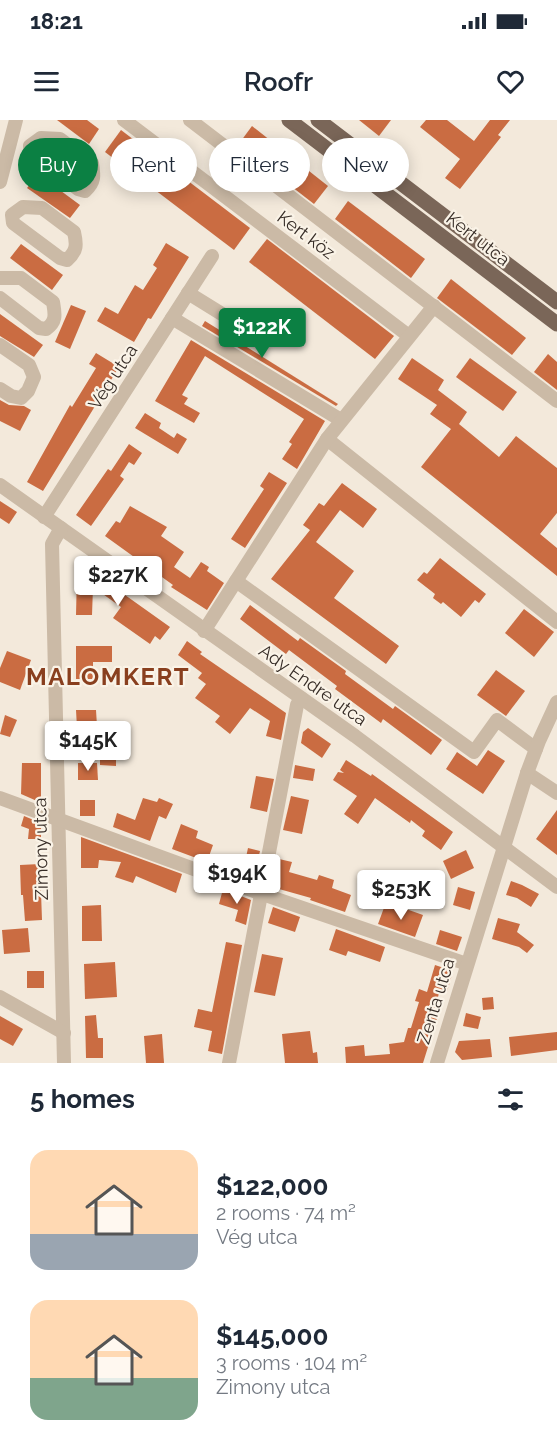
<!DOCTYPE html>
<meta charset="utf-8">
<style>
:root{--surface:#fff;--page:#f6f6f7;--text:#1f2937;--muted:#747a83;--accent:#0b8043}
body{margin:0;font-family:Raleway,sans-serif;background:var(--page);color:var(--text);height:100vh;display:flex;flex-direction:column;font-size:22px;white-space:nowrap}
*{box-sizing:border-box;margin:0}
p{font-size:20px;color:var(--muted)}
.icon{flex:none;width:33px;height:33px;fill:none;stroke:currentColor;stroke-width:2;stroke-linecap:round;stroke-linejoin:round}
.map{position:relative;height:943px;overflow:hidden}
.sheet{display:flex;flex-direction:column;background:var(--surface);flex:1}
.sheet>*{flex:none}
.banner{position:absolute;left:18px;top:18px;width:522px;height:54px;display:flex;gap:12px}
.price{position:absolute;translate:-50% -51px;padding:0 14px;border-radius:6px;background:#fff;color:#222;font-size:20px;line-height:39px;filter:drop-shadow(0 2px 3px #0008)}
.price::after{content:'';position:absolute;left:50%;top:36px;width:18px;height:14px;margin-left:-9px;background:inherit;clip-path:polygon(0 0,100% 0,50% 100%)}
.price.current{background:var(--accent);color:#fff}
ul{padding:0;list-style:none}
li{display:flex;align-items:center;gap:18px;height:150px;padding:0 30px}
li span{display:grid;place-items:center;flex:none;width:168px;height:120px;border-radius:18px;color:#555}
li>.icon{margin-inline-start:auto}
span .icon{width:72px;height:72px;fill:#fffc;stroke-width:1}
li b{font-size:26px}
h2{display:flex;justify-content:space-between;align-items:center;height:72px;padding:0 30px;font-size:26px}
.pill{padding:0 21px;border-radius:27px;background:var(--surface);box-shadow:0 3px 15px #0003;font-size:21px;line-height:54px}
.pill.current{background:var(--accent);color:#fff}
.status{display:flex;justify-content:space-between;align-items:center;height:42px;padding:0 30px;background:var(--surface);direction:ltr}
.status svg{height:16px;fill:currentColor}
header{display:flex;justify-content:space-between;align-items:center;height:78px;padding:0 30px;background:var(--surface);font-size:27px;font-weight:600}
.map>svg:first-child{display:block}
.building{fill:#ca6c42}
.lines{fill:none;stroke-linecap:round;stroke-linejoin:round}
.minor{stroke:#cbbaa6;stroke-width:14}
.major{stroke:#7a6658;stroke-width:15}
.labels{text-anchor:middle;stroke-width:4.5;stroke-linejoin:round;paint-order:stroke}
.street-label{font-size:18px;fill:#372d27;stroke:#faf3e7}
.district-label{font-size:24px;font-weight:bold;letter-spacing:1.5px;fill:#893f1e;stroke:#faf3e7}
</style>
<div class="status"><b>18:21</b><svg viewBox="0 0 49 12"><path d="M0 12V9h3v3zM5 12V6h3v6zM10 12V3h3v9zM15 12V0h3v12zM26 1h20v11H26zM47 4h2v5h-2z"/></svg></div>
<header><svg class="icon" aria-label="menu" viewBox="0 0 24 24"><path d="M4 6h16M4 12h16M4 18h16"/></svg>Roofr<svg class="icon" aria-label="heart" viewBox="0 0 24 24"><path d="M12 20l-8-8c-3-5 5-10 8-4 3-6 11-1 8 4z"/></svg></header>
<div class="map">
<svg width="557" height="943" viewBox="0 0 557 943">
<rect width="100%" height="100%" fill="#f3e9db"/>
<g class="building">
<path d="M57,0H87L99,9L89,24Z"/>
<path d="M359,0H391L379,16Z"/>
<path d="M426,0H447L474,21L490,0H510L498,15L501,17L460,69L445,58L460,39L420,7Z"/>
<path d="M252,6L328,66L314,84L238,25Z"/>
<path d="M121,10L250,108L234,130L105,32Z"/>
<path d="M38,54L80,85L70,98L27,68Z"/>
<path d="M348,81L425,139L411,158L335,99Z"/>
<path d="M267,119L394,216L375,239L249,142Z"/>
<path d="M166,123L189,137L151,199L148,198L134,222L97,201L105,187L118,194L135,165L143,170L157,148L153,145Z"/>
<path d="M21,124L63,155L52,170L10,138Z"/>
<path d="M451,159L526,218L512,235L437,178Z"/>
<path d="M71,185L86,191L70,229L55,222Z"/>
<path d="M0,194L43,225L34,237L0,216Z"/>
<path d="M205,201L338,284L336,286L202,206Z"/>
<path d="M191,220L325,301L297,349L282,339L292,324L289,322L304,299L205,236L182,275L188,278L184,284L200,293L194,303L155,281Z"/>
<path d="M96,233L119,247L43,371L27,362L70,285L72,287L96,248L89,244Z"/>
<path d="M548,234L557,242V270L534,252Z"/>
<path d="M412,238L444,260L438,270L467,292L459,304L499,337L516,316L557,348V393L540,414L557,428V456L421,347L451,309L430,294L437,285L398,259Z"/>
<path d="M470,238L517,272L503,291L456,257Z"/>
<path d="M0,280L9,285L24,286L31,290L20,311L0,301Z"/>
<path d="M145,293L161,303L159,308L174,318L177,313L187,319L178,334L135,308Z"/>
<path d="M129,324L142,333L134,345L129,342L120,356L124,359L91,406L76,395L108,349L111,351Z"/>
<path d="M269,352L287,363L245,428L231,419L264,369L260,366Z"/>
<path d="M342,363L377,389L363,408L340,390L316,422L354,451L334,478L399,526L386,544L271,459L310,410L303,405L319,383L324,386Z"/>
<path d="M0,381L17,392L9,404L0,398Z"/>
<path d="M130,386L167,407L161,416L184,432L174,447L190,458L201,442L209,447L207,451L224,463L207,490L171,467L173,465L105,416L116,401L120,403Z"/>
<path d="M440,438L486,474L479,483L475,480L461,497L443,482L441,484L433,478L435,474L417,460L424,452L427,454Z"/>
<path d="M87,448L170,507L160,520L155,516L150,524L113,498L121,487L93,467L92,495H76L77,453Z"/>
<path d="M250,485L298,521L300,518L346,551L345,554L393,589L395,586L442,620L431,635L383,599L381,603L335,569L337,566L289,530L286,534L240,499Z"/>
<path d="M524,489L554,512L534,537L505,513Z"/>
<path d="M187,521L202,532L200,534L286,593L281,620L266,616L270,601L250,588L230,614L215,602L220,596L195,578L206,564L198,558L202,553L178,535Z"/>
<path d="M76,526H112V542H93V559H76Z"/>
<path d="M7,531L31,540L20,570L0,562V548Z"/>
<path d="M496,550L525,571L506,596L477,575Z"/>
<path d="M76,590H96L97,606L128,605L129,624H116V646L100,645V625L78,626Z"/>
<path d="M5,595L17,600L10,617L0,614Z"/>
<path d="M308,608L331,624L322,638L301,623L303,612Z"/>
<path d="M488,630L505,641L483,674L446,649L457,632L477,646Z"/>
<path d="M346,640L371,656L372,654L453,712L441,730L422,716L425,711L411,700L410,703L375,678L358,704L344,694L357,676L333,660L338,652L344,653L340,650Z"/>
<path d="M22,643H41V678L37,681L21,674Z"/>
<path d="M78,643H97L98,660H78Z"/>
<path d="M295,645L315,649L313,661L293,658Z"/>
<path d="M256,656L274,659L267,692L250,688Z"/>
<path d="M291,676L309,680L302,714L283,710Z"/>
<path d="M143,678L157,682L159,678L173,684L166,699L159,696L150,721L113,707L117,693L135,700Z"/>
<rect x="80" y="680" width="15" height="16"/>
<path d="M557,690V735L536,719Z"/>
<path d="M24,696L41,703V719H28L29,709L21,706Z"/>
<path d="M181,704L198,711L196,718L213,725L207,742L172,729Z"/>
<path d="M81,717L182,754L176,773L136,756L133,763L115,757L121,742L99,740L98,748H81Z"/>
<path d="M248,728L260,731L253,761L222,749L228,735L245,742Z"/>
<path d="M466,730L474,748L451,759L443,741Z"/>
<path d="M279,739L292,742L289,752L317,760L319,755L334,760L332,768L351,775L345,792L310,780L311,778L272,767Z"/>
<path d="M40,744L42,800L25,801L23,775H21L20,745Z"/>
<path d="M511,761L522,765L539,774L531,787L517,778L506,775Z"/>
<path d="M458,767L475,772L470,790L453,785Z"/>
<path d="M223,769L251,780L246,805L235,801L238,790L219,784Z"/>
<path d="M101,785L102,821H82V786Z"/>
<path d="M385,785L405,793L406,789L423,795L415,817L378,804Z"/>
<path d="M273,787L300,797L295,812L268,803Z"/>
<path d="M498,798L520,804L517,812L534,825L527,833L519,827L492,819Z"/>
<path d="M28,808L30,832L4,834L2,810Z"/>
<path d="M336,809L385,827L380,842L348,831L346,836L329,830Z"/>
<path d="M440,810L462,817L457,831L436,824Z"/>
<path d="M226,822L242,825L222,934L208,931L212,911L194,907L198,889L212,892Z"/>
<path d="M262,834L283,838L275,876L254,872Z"/>
<path d="M115,842L117,877L85,879L84,844Z"/>
<path d="M435,845L453,851L447,872L440,870L433,894L438,895L423,943H346L345,927L364,925L365,936L390,934L389,924L404,922L408,908H411L419,882L415,881L419,869L427,872Z"/>
<rect x="27" y="851" width="17" height="17"/>
<path d="M493,877L494,889L483,890L482,878Z"/>
<path d="M466,893L481,897L478,909L463,906Z"/>
<path d="M96,895L98,918H103V938H86L85,896Z"/>
<path d="M0,896L23,909L13,926L0,919Z"/>
<path d="M310,911L313,933L317,932L318,943H285L282,914Z"/>
<path d="M557,912V930L511,936L509,917Z"/>
<path d="M162,914L164,943H146L144,916Z"/>
<path d="M490,919L492,937L462,940L455,932L459,921Z"/>
</g>
<g class="lines">
<g class="minor">
<path d="M124,0L409,216"/>
<path d="M190,0L557,281"/>
<path d="M41,18L60,19L92,43C94,56 95,62 85,71L78,69L31,34L30,26Z"/>
<path d="M0,62L16,0"/>
<path d="M23,87L42,88L74,112C77,125 77,131 67,140L60,138L13,103L12,95Z"/>
<path d="M0,158H21L53,182C55,194 57,201 46,209L39,208L0,178"/>
<path d="M188,173L251,212"/>
<path d="M172,198L341,300"/>
<path d="M0,225L29,245L34,257L28,271L21,278L11,276L0,269"/>
<path d="M327,319L557,502"/>
<path d="M0,365L355,616L557,767"/>
<path d="M44,397L212,136"/>
<path d="M61,408L52,424L64,943"/>
<path d="M236,461L474,632L497,600L536,629"/>
<path d="M204,511L327,319L434,186"/>
<path d="M527,653L557,673"/>
<path d="M0,678L262,774L467,844"/>
<path d="M0,877L64,913"/>
<path d="M229,943L297,585L301,578"/>
<path d="M437,943L527,653L539,621L557,582"/>
</g>
<g class="major">
<path d="M289,0L557,204"/>
<path d="M318,0L557,182"/>
</g>
</g>
<g class="labels">
<g class="street-label">
<text transform="translate(306 115) rotate(37)" y="6">Kert köz</text>
<text transform="translate(478 119) rotate(38)" y="6">Kert utca</text>
<text transform="translate(113 257) rotate(-57)" y="6">Vég utca</text>
<text transform="translate(313 565) rotate(35)" y="6">Ady Endre utca</text>
<text transform="translate(41 729) rotate(-91)" y="6">Zimony utca</text>
<text transform="translate(436 881) rotate(-73)" y="6">Zenta utca</text>
</g>
<g class="district-label">
<text x="108" y="565">MALOMKERT</text>
</g>
</g>
</svg>
<b class="price current" style="left:262px;top:239px">$122K</b>
<b class="price" style="left:118px;top:487px">$227K</b>
<b class="price" style="left:88px;top:652px">$145K</b>
<b class="price" style="left:237px;top:785px">$194K</b>
<b class="price" style="left:401px;top:801px">$253K</b>
<div class="banner">
<a class="pill current">Buy</a>
<a class="pill">Rent</a>
<a class="pill">Filters</a>
<a class="pill">New</a>
</div>
</div>
<section class="sheet">
<h2>5 homes<svg class="icon" aria-label="filters" viewBox="0 0 24 24"><path d="M4 7h16M4 17h16"/><circle cx="9" cy="7" r="2"/><circle cx="15" cy="17" r="2"/></svg></h2>
<ul>
<li><span style="background:linear-gradient(#ffd9b3 70%,#9aa5b1 0)"><svg class="icon" aria-label="home" viewBox="0 0 24 24"><path d="M3 11l9-7 9 7M6 9v11h12V9"/></svg></span><div><b>$122,000</b><p>2 rooms · 74 m²</p><p>Vég utca</p></div></li>
<li><span style="background:linear-gradient(#ffd9b3 65%,#7fa58c 0)"><svg class="icon" aria-label="home" viewBox="0 0 24 24"><path d="M3 11l9-7 9 7M6 9v11h12V9"/></svg></span><div><b>$145,000</b><p>3 rooms · 104 m²</p><p>Zimony utca</p></div></li>
</ul>
</section>
